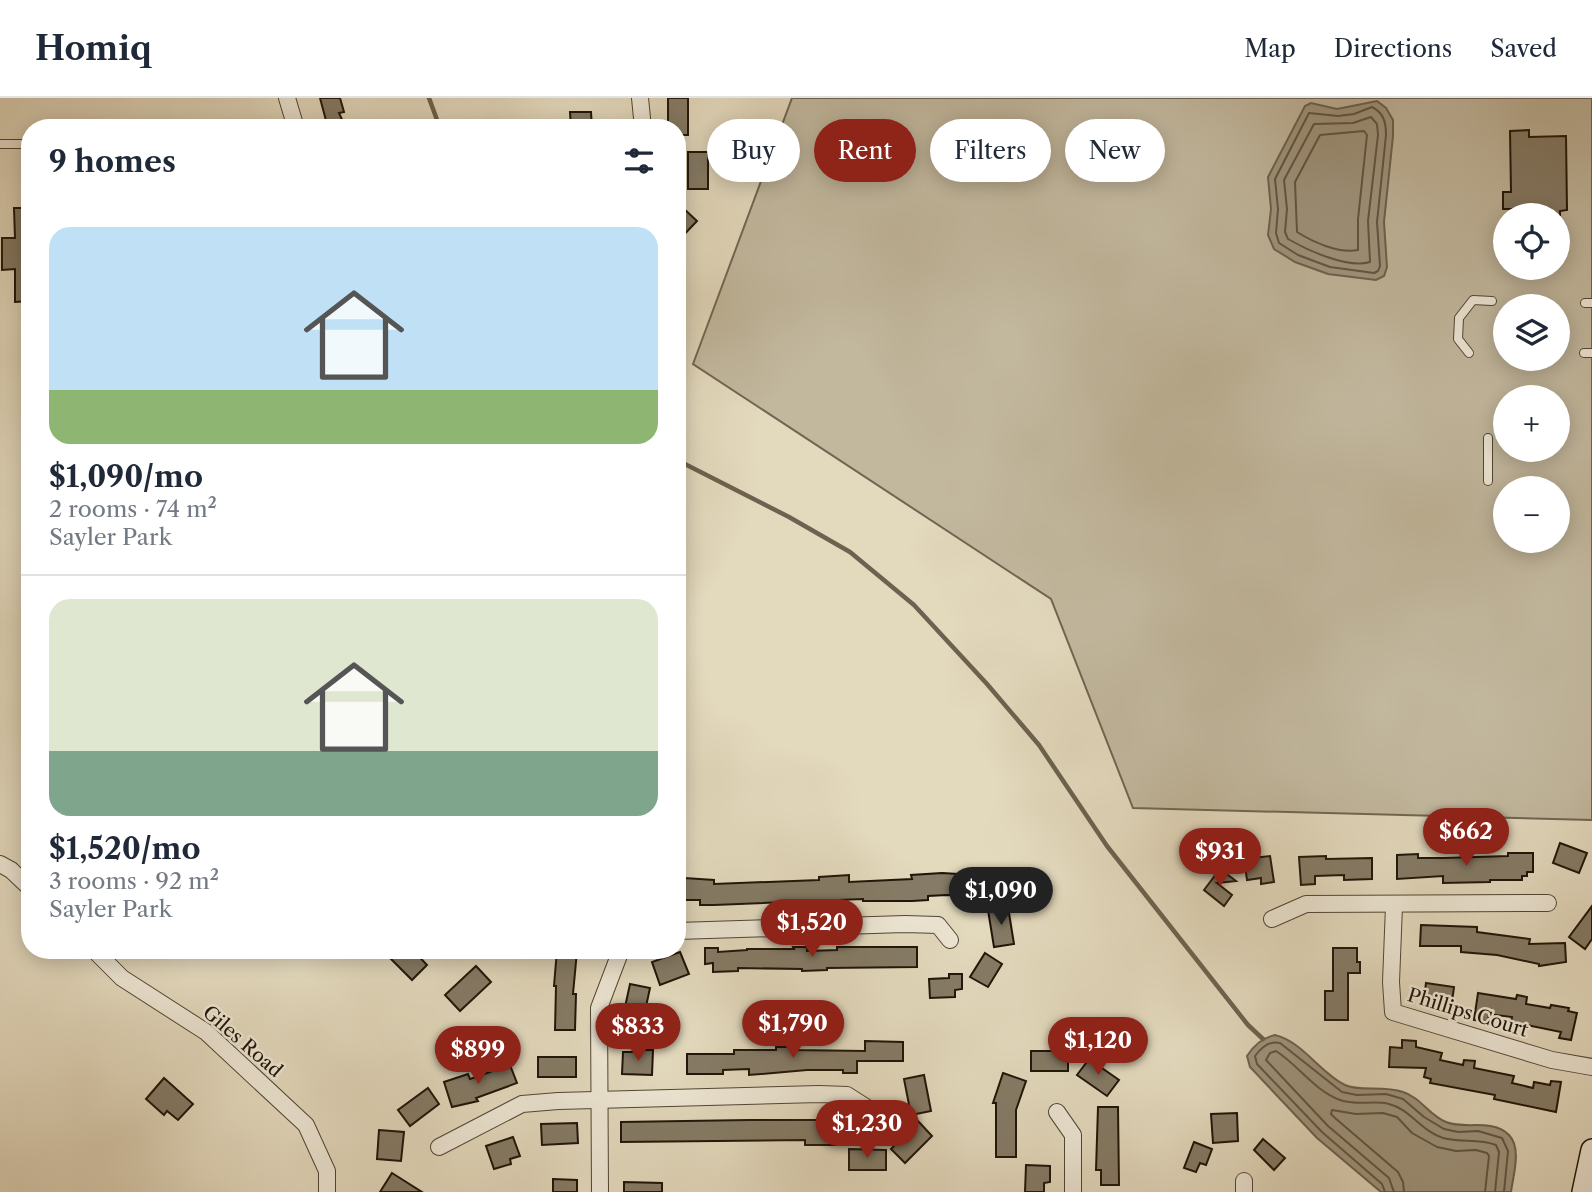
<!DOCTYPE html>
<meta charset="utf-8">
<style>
:root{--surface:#fff;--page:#f6f6f7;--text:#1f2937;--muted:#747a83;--line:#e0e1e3;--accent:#8f2418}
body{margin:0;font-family:"Libre Caslon Text",serif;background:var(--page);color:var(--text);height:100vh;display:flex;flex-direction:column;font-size:26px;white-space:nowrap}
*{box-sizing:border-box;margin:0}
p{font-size:23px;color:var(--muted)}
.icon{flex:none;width:38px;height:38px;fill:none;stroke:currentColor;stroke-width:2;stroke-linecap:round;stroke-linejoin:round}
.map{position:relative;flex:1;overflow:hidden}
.details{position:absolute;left:21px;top:21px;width:665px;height:840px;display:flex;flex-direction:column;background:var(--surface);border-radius:28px;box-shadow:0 4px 18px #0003}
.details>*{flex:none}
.top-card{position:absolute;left:707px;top:21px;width:665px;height:63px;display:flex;gap:14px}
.buttons{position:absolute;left:1493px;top:105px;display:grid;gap:14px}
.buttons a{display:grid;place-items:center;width:77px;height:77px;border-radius:50%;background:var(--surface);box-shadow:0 4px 18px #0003;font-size:35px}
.price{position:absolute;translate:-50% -60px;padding:0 16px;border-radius:24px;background:var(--accent);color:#fff;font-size:23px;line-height:46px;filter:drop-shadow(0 2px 4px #0008)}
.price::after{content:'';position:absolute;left:50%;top:42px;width:21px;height:16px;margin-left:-10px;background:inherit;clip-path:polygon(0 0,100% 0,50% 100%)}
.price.active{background:#222;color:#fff}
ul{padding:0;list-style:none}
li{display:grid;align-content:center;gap:14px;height:371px;padding:0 28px}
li+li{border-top:2px solid var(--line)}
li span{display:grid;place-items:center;height:217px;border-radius:21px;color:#555}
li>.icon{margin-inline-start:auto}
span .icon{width:126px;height:126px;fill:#fffc;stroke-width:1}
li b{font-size:30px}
h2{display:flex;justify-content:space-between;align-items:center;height:84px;padding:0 28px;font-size:30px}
.pill{padding:0 24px;border-radius:32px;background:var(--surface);box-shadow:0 4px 18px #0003;font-size:24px;line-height:63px}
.pill.active{background:var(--accent);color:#fff}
header{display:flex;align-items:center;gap:42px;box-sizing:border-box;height:98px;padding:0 35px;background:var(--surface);border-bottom:2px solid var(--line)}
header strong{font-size:33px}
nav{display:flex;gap:38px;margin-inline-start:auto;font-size:24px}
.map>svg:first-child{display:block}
.green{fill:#c2b89e;stroke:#706653;stroke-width:2;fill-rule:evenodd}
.water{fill:#a0967f;stroke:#6c624f;stroke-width:2}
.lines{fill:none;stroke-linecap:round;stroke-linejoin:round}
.shore{stroke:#605644;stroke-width:2}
.stream{stroke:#6c624f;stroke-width:4.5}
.building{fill:#857b66;stroke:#1f1508;stroke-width:2}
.lane-casing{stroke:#504635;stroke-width:10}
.street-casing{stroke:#504635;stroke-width:18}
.secondary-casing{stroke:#1f1508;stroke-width:24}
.lane{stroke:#ede6d4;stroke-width:8}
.street{stroke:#ede6d4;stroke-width:16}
.secondary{stroke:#ede6d4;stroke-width:21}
.labels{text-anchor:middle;stroke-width:5;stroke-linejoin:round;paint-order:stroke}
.street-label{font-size:19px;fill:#1f1508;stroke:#ede6d4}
</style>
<header>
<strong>Homiq</strong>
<nav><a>Map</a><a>Directions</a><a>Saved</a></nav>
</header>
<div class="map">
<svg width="1592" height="1094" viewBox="0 0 1592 1094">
<rect width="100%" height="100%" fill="#e3d9bd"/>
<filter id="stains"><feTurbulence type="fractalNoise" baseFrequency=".00286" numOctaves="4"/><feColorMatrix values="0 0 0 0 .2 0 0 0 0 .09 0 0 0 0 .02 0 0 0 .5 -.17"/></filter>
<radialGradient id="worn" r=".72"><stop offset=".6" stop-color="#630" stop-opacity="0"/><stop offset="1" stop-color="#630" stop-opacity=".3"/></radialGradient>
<path class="green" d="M792,0H1592V722L1133,710L1051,501L693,266ZM1505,117H1558V170H1505ZM1505,208H1558V261H1505ZM1505,299H1558V352H1505ZM1505,390H1558V443H1505Z"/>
<g class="water">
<path d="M1377,3L1386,10L1393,22V38L1384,124L1387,169L1384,178L1376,182L1328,176L1295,164L1274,151L1268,137L1271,111L1268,79L1305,8L1311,5L1337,11Z"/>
<path d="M1275,937C1303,944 1319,974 1345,987C1359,994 1384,987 1403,994C1420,999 1429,1017 1446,1024C1465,1032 1492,1020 1509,1037C1522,1050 1513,1078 1511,1094H1381L1317,1040L1250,969L1247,958C1254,947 1262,940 1275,937Z"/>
</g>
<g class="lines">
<g class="shore">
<path d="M1372,9C1384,15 1386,25 1386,37L1377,124L1380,168L1378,173L1374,175L1330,169L1298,157L1279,145L1276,135L1278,111L1275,81L1309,15L1338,18L1354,16Z"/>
<path d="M1371,19L1377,26L1378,37L1368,123L1370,164C1348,171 1307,152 1288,141L1285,134L1287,111L1284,82L1314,26L1353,25Z"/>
<path d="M1364,33L1367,37L1358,121V152C1339,156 1313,144 1297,134L1295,84L1320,37Z"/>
<path d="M1385,1094L1382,1086L1322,1034L1257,966L1255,958C1261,950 1269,942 1280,945L1342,994L1357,997L1386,996L1403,1001L1424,1019L1444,1031L1458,1034L1478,1033L1502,1040L1508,1053L1504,1094"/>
<path d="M1394,1094L1389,1080L1328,1028L1266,962L1270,955L1276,953C1298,967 1315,993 1340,1002C1357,1008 1373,1002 1389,1006C1410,1011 1421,1033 1443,1040C1461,1045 1479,1040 1496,1047L1499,1054L1495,1094"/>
<path d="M1404,1094L1403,1084L1398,1074L1335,1020L1331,1016L1332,1012L1356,1016L1383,1015L1397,1019L1412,1035L1437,1049L1456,1053L1476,1052L1487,1055L1489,1058L1485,1094"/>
</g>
<g class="stream">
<path d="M429,0L440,30"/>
<path d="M677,362L789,419L850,454L914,507L987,586L1039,647L1107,748L1248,927L1263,941"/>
</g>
</g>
<g class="building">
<path d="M320,0H340L344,14L339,15L346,30H328Z"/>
<path d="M668,0H688V37H677V30H668Z"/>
<path d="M570,14H591L592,30H571Z"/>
<path d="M1529,32V39L1566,38L1567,112L1560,113V117H1516V111H1503V94H1511L1510,33Z"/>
<rect x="688" y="54" width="20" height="37"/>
<path d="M682,109L697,123L677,144V114Z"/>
<path d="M14,110H30V203L15,204V171L2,172V140H15Z"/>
<path d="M1560,745L1587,755L1579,775L1553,765Z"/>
<path d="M1508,755H1533V774H1527V778H1522V782H1490V784L1443,785V778L1397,781V757L1418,756V760H1444L1508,758Z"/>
<path d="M1270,758L1274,784L1261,786V780L1247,782L1244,761Z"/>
<path d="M1326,758V761L1372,760V781L1344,782V777L1315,778V786L1301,787L1299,759Z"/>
<path d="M1220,771L1236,783L1217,785L1232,797L1224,808L1204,792Z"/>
<path d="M942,775L990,778L989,798L947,797L928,798V802L912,803H863V801L714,807H700V802H685V780L714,782V786L819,782V779L849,777V784L912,781L911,777Z"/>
<path d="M1592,808V841L1585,851L1569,839Z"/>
<path d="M1008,809L1014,846L994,849L988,812Z"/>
<path d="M1421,827L1477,829V834L1530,841L1529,846L1565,845L1566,864L1539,868V866L1497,857L1461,854V848H1420Z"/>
<path d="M793,849H807V853L837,852V849H917V869L827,870V872L802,873V871L738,870V873L713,874V865L705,866V850H718V854L747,852V851H794Z"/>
<path d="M1333,850H1357V864H1360V875H1348V922H1325V893H1333Z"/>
<path d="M382,852H413L427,867L412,882Z"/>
<path d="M557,852L577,853L573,896H576L575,932H555L556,888H554Z"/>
<path d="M680,854L689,876L660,887L652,864Z"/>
<path d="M985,855L1002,866L988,889L970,879Z"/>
<path d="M476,868L491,884L460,913L445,897Z"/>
<path d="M949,876H962V891L955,892V899L930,900L929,881L949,880Z"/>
<path d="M1426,885L1454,889L1451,911L1423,907Z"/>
<path d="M630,886L650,890L642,927L622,923Z"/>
<path d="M1478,895L1516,901L1517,897L1527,899L1526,906L1550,910L1551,907L1569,910L1568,913L1577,915L1571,942L1559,940L1561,934L1511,924L1512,919L1489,916L1488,924L1474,922Z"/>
<path d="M1402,942L1416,943V949L1442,955L1440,962L1463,967L1464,962L1475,963L1474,970L1514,978L1512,985L1533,990L1534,984L1550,987L1551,983L1561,984L1556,1014L1494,1001L1495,997L1430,985L1431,981L1424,979L1426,970L1389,969L1390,949L1402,950Z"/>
<path d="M865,943L903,944V963H857V975H843V972H807L749,977V971L723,972V976H687V956H734V952H776V949H795V952L865,953Z"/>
<path d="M636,952H653L652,977L622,976L623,954H636Z"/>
<rect x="1031" y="953" width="37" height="20"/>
<rect x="538" y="959" width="38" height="20"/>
<path d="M1089,961L1119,982L1107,998L1077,977Z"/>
<path d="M510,967L517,985L476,1000L478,1003L452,1009L444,984L468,976L470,981Z"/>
<path d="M1003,975L1026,983L1016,1012V1059H996V1005H993Z"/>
<path d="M924,977L931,1013L911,1017L904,981Z"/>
<path d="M164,980L193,1006L178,1022L167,1013L164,1017L146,1001Z"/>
<path d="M428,990L439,1006L410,1028L398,1012Z"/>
<path d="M1098,1009H1118L1119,1087H1101V1072H1096Z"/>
<path d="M1237,1015L1238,1043L1213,1045L1211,1016Z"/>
<path d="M749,1022H836V1047H805V1042L621,1044V1024Z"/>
<path d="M918,1023L932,1038L905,1065L891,1051Z"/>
<path d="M577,1025L578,1045L542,1047L541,1026Z"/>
<path d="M379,1032L404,1034L401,1063L377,1061Z"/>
<path d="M513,1039L520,1058L510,1061L511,1066L494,1071L486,1048Z"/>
<path d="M1263,1041L1285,1060L1274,1072L1254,1052Z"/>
<path d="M1194,1044L1212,1051L1206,1067L1200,1065L1196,1074L1184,1070Z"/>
<path d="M849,1051L886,1052V1072H849Z"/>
<path d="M1026,1067L1050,1068V1084L1044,1085V1094H1025Z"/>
<path d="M392,1075L422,1094H380Z"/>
<path d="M553,1081L577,1082V1094H553Z"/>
<path d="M624,1084L662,1085V1094H624Z"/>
</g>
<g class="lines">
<g class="lane-casing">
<g id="lane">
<path d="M0,46H30"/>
<path d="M1585,205H1592"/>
<path d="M1469,255L1458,241L1459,220L1473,202L1492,203"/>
<path d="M1584,255H1592"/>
<path d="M1488,383V340"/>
</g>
</g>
<g class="street-casing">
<g id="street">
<path d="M287,0L296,30"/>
<path d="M640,0L643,30"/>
<path d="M0,766L11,772L30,790"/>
<path d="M1394,808L1391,884L1393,914L1552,962L1592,969"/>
<path d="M1272,821L1306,806L1548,805"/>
<path d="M677,833L905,826L938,827L950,842"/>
<path d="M94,852L122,880L206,934L306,1027L327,1073V1094"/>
<path d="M1057,1014L1073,1037V1094"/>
<path d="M439,1049L522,1006L558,1003L819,996L847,997L872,1013"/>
<path d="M1244,1083V1094"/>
<path d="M600,1094L599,910L621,852"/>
</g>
</g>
<g class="secondary-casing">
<path id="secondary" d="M1583,1094L1592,1052"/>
</g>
<use href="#lane" class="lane"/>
<use href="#street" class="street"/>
<use href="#secondary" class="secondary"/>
</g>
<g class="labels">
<g class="street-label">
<text transform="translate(1468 914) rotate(17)" y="7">Phillips Court</text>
<text transform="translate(243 943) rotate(41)" y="7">Giles Road</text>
</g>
</g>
<rect width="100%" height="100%" filter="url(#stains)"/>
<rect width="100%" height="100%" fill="url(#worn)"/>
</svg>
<div class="buttons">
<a><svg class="icon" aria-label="locate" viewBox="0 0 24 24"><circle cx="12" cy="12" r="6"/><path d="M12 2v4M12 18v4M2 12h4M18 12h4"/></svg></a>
<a><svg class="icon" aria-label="layers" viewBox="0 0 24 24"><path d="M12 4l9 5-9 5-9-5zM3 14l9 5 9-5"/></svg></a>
<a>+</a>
<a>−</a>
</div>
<b class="price" style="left:1466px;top:770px">$662</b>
<b class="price" style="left:1220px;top:790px">$931</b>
<b class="price active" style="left:1001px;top:829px">$1,090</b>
<b class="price" style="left:812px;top:861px">$1,520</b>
<b class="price" style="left:793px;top:962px">$1,790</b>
<b class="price" style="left:638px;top:965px">$833</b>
<b class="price" style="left:1098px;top:979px">$1,120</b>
<b class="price" style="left:478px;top:988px">$899</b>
<b class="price" style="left:867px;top:1062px">$1,230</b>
<div class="top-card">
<a class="pill">Buy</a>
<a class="pill active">Rent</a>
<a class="pill">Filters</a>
<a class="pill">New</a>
</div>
<section class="details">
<h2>9 homes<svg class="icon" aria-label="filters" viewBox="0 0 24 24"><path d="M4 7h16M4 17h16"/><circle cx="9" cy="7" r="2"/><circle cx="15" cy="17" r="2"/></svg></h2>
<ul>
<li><span style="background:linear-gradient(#bfe0f5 75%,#8fb573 0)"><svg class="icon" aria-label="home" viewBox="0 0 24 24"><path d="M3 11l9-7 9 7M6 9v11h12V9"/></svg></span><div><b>$1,090/mo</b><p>2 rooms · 74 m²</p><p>Sayler Park</p></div></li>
<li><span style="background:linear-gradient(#dfe7d0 70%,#7fa58c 0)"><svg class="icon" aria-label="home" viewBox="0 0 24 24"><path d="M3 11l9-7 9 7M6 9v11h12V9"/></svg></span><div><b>$1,520/mo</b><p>3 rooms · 92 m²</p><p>Sayler Park</p></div></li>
</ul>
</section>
</div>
